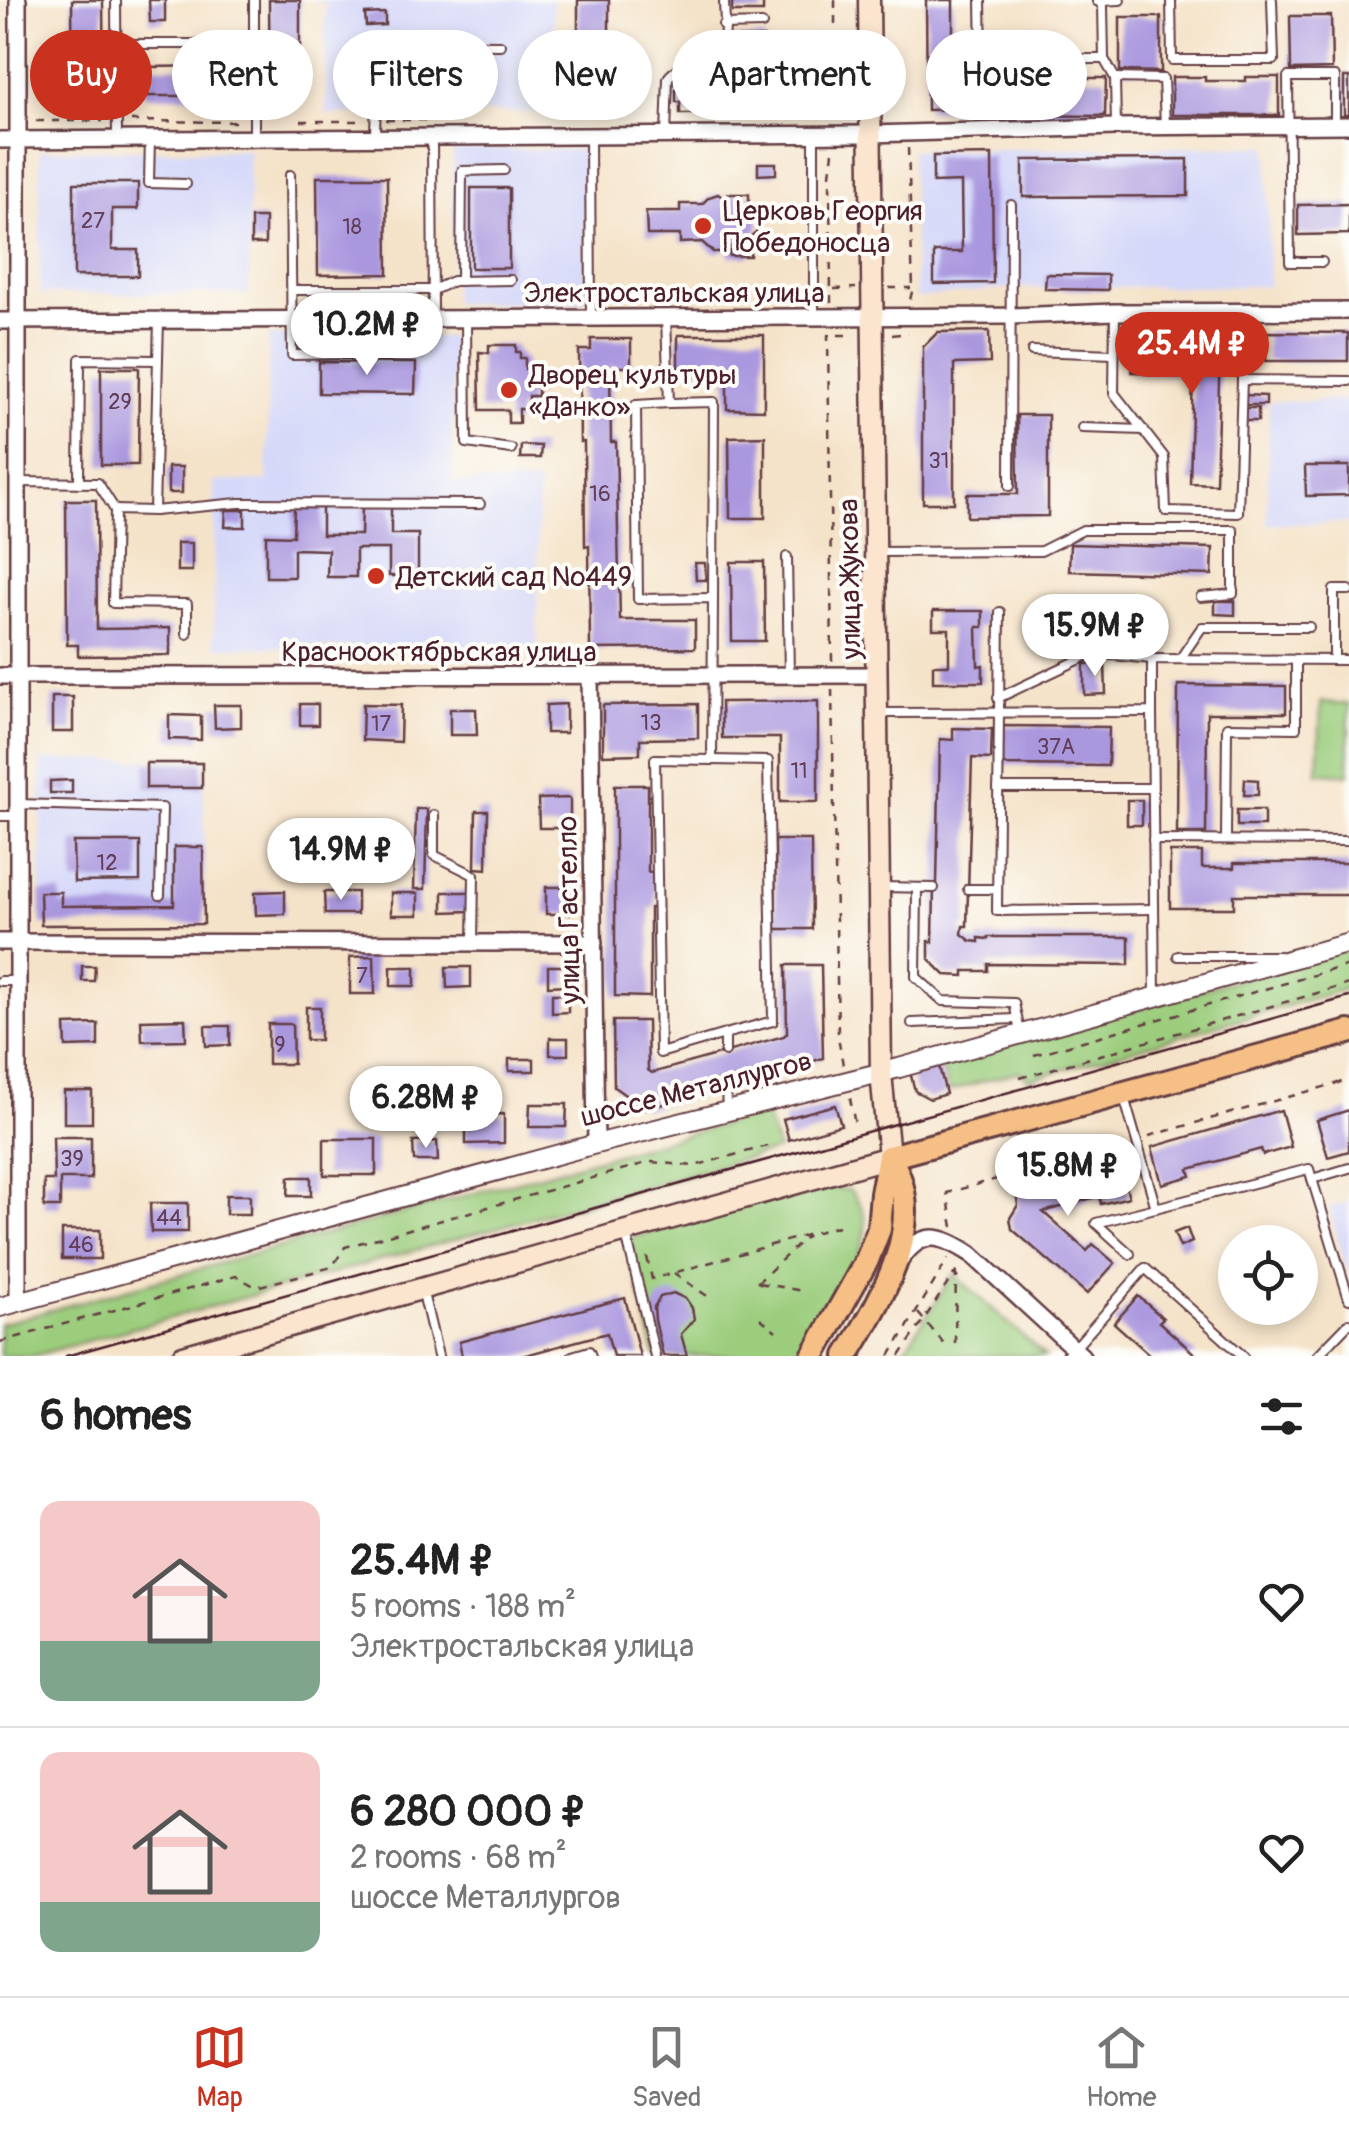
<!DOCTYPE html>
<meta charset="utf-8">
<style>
:root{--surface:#fff;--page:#f2f2f2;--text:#222;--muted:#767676;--line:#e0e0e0;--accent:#c8321e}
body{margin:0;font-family:Pangolin,sans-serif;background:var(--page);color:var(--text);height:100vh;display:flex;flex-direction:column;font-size:38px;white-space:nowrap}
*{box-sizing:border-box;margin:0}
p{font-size:32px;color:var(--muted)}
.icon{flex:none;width:55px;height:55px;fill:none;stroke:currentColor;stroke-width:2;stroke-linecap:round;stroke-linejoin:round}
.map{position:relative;height:1356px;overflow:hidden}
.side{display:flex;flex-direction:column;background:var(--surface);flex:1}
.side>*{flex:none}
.guide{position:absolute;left:30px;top:30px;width:1290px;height:90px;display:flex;gap:20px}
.fabs{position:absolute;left:1218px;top:1225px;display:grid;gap:20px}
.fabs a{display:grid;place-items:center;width:100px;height:100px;border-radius:50%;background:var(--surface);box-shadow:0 5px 15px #0003;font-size:50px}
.price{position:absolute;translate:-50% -85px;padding:0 22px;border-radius:35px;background:#fff;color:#222;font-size:32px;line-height:65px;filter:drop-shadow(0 2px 5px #0008)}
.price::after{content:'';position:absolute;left:50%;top:60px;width:30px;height:22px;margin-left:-15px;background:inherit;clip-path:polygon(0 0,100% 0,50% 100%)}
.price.on{background:var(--accent);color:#fff}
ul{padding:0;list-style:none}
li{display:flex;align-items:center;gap:30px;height:250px;padding:0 40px}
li+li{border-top:2px solid var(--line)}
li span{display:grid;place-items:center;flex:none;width:280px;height:200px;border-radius:20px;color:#555}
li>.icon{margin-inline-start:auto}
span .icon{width:120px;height:120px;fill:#fffc;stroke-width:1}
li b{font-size:42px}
h2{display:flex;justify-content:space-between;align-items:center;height:120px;padding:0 40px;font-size:42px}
.pill{padding:0 35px;border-radius:45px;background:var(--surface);box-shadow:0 5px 15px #0003;font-size:35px;line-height:90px}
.pill.on{background:var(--accent);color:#fff}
.tab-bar{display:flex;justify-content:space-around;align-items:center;height:140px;border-top:2px solid var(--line);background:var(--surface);font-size:28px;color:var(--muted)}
.tab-bar a{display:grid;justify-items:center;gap:5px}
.tab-bar .on{color:var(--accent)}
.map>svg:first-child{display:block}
.built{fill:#d5d8f9}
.green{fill:#9bcd7d;stroke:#727654;stroke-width:2.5}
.building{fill:#aa98df}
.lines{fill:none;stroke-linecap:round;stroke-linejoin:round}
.service-casing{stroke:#643c43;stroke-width:12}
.minor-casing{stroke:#643c43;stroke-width:20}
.tertiary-casing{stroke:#643c43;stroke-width:22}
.secondary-casing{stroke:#643c43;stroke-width:25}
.primary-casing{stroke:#643c43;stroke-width:28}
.path{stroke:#643c43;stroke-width:2.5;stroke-dasharray:8 8;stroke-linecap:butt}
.service{stroke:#fff;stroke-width:8}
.minor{stroke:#fff;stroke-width:15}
.tertiary{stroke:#fff;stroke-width:18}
.secondary{stroke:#fbe5cf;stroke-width:20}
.primary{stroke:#f5bf86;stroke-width:22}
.tram{stroke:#4a1f2b;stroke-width:2.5}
.poi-dot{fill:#c8321e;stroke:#fdfcf7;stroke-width:4}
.labels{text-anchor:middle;stroke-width:8;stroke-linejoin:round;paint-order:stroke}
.number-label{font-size:22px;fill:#623d58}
.poi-label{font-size:28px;fill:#4a1f2b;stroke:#fdfcf7;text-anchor:start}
.street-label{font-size:28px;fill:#4a1f2b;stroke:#fdfcf7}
</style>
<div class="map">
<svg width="1349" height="1356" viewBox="0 0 1349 1356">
<rect width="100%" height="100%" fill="#fdfcf7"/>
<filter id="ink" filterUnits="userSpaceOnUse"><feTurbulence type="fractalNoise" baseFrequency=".01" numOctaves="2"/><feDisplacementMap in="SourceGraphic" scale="20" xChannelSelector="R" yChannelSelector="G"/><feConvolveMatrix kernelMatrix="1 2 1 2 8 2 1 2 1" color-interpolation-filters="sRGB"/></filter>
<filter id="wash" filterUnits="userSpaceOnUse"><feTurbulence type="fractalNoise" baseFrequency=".0048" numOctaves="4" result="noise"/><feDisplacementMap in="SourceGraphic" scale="40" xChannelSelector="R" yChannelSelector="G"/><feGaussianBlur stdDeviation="2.25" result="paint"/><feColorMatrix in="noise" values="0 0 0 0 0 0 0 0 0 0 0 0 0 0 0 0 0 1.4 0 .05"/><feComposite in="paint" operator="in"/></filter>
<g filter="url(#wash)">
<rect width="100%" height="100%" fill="#f5e3c9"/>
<g class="built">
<path d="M313,0H553L554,112L326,114L325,3L313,2Z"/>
<path d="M1268,146L1269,286L1010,288L916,298L911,150Z"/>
<path d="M453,149L584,150L585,302L453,303Z"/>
<rect x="40" y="150" width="209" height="144"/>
<path d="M268,336L453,337L452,482L538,483L537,649L214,647V481H267Z"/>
<path d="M1349,400V523L1267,524L1269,402Z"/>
<path d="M41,760H204V924L41,925Z"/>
<path d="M1349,1202V1278L1329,1207Z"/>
</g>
<g class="green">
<path d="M1321,702L1349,704V774L1318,773Z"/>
<path d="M1349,948V988L1029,1079L1019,1071L949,1091L941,1063Z"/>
<path d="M765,1113L778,1150L33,1356H0V1324Z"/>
<path d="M815,1186L849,1190C860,1201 867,1216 865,1233C862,1264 814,1327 795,1356H655L627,1239Z"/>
<path d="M892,1213L890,1264L836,1356H827L884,1259L889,1215Z"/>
<path d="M954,1274L959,1279L1045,1356H900Z"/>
</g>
<g id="blocks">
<g class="building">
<path d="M72,0H103L104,108H73Z"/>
<path d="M149,0H165V22H150Z"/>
<path d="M269,0H300V103H270Z"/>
<path d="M578,0H609V103L578,104Z"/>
<rect x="732" y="0" width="31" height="12"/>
<path d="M926,0H953V80H979V109L927,110Z"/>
<path d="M385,13V25L366,26L365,14Z"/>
<path d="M1290,16H1331L1332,69L1291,70Z"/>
<path d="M1120,17H1161V72L1120,71Z"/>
<path d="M764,37L765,113L680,114V102H676V89L680,90V78H729L728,38Z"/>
<rect x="393" y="60" width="94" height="31"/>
<path d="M231,66V92H225V96H147V93H140V67Z"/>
<path d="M1000,77H1031V81L1074,82V78H1106L1105,116L1000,115Z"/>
<path d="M1172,77H1205V81H1246V77H1279V115H1172Z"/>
<rect x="1344" y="77" width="5" height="38"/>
<path d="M992,155L993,283L934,284V252H962L961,182L933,183V156Z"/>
<path d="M1188,159V196L1023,197V160Z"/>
<path d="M758,163H776V174L758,175Z"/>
<path d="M317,177H387L388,274L318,275Z"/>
<path d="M74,183H138V209H112V250H138V276H74Z"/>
<rect x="471" y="188" width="38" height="80"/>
<path d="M718,194L728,201V194H749V209L757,216L759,223L757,231L750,237V256H729V247L719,252H713L702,242L680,243V235H647L646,212H680V204H702L709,197Z"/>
<path d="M1349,204V234L1298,235V205Z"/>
<rect x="251" y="218" width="14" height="26"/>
<path d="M1046,274L1108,275V290L1045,289Z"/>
<path d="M989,331L990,363L954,364V503H923V347L938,332Z"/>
<path d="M1266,332L1348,333V361H1266Z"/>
<path d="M678,335H764V410L727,409V368H678Z"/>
<path d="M591,339H631V367H610L611,442H616L620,620H695V648L590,649L589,545L585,546L584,442H580L579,350H591Z"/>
<path d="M489,345H516V352H520V358H525V369H531V383H538V396H529V409H519V423H508V410H480L479,352L489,353Z"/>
<path d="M1133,345L1220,347L1216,484L1190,483L1193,374L1132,372Z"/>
<path d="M319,362L416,363L415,394L319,393Z"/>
<path d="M101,368H139L138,465H101Z"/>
<path d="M1245,395L1266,396V405H1245Z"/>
<rect x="1245" y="408" width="13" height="13"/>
<path d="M1017,415H1048V516L967,517V494H1018Z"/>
<path d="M765,436V518H730L729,437Z"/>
<path d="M521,445L541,446L540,458H520Z"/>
<path d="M1305,466H1349V495L1306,496Z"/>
<rect x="168" y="467" width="14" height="26"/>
<path d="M66,500H96L97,629L170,628V655L78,656V645H67Z"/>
<path d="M362,507H391V534H418V576H389V549H356V577H327L328,550L294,549V577H266V535L293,536L294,508H322V535H361Z"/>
<path d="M226,510H245V527H225Z"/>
<rect x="177" y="543" width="15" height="28"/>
<path d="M1070,544L1213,548L1212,575L1069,571Z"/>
<path d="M731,562H764L765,641H732Z"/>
<path d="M695,563H705L706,580H696Z"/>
<path d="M1215,601H1235V615L1215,614Z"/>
<path d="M933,611H983V627H977L978,666L983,665V682H933V665H949V629H933Z"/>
<path d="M1084,664H1105L1106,694L1084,695Z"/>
<path d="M1178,685L1286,686V713H1207L1206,833H1177Z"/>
<rect x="52" y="697" width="21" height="35"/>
<path d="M818,701V802H780V738H722L721,702Z"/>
<rect x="300" y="704" width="18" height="21"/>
<path d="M363,704L401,705L400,742L362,740Z"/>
<path d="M566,704V733H546V705Z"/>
<path d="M698,704V738L640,739V754L603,755V705Z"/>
<path d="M214,705H241V727L215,728Z"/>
<path d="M450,709H476L477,735H450Z"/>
<path d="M169,715L201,716V740L169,739Z"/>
<path d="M1003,726L1109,727L1108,766L1003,765Z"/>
<path d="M953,728L992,729L991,759L972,758L967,926H963L962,934L971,941L979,942V938L988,939V937H1129V965L988,964V971H964V976L945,975L929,959V941L933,942L934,886L937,883L940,739L953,740Z"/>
<rect x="146" y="763" width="56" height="25"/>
<path d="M1245,779L1258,780V795H1244Z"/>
<path d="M72,780V793H50V781Z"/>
<path d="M615,785H648V872H655V908H650V997L615,996Z"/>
<path d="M570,798V828H539L538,799Z"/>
<rect x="1127" y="800" width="15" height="25"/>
<path d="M416,809H427L425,889H414Z"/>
<rect x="1237" y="810" width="27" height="16"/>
<path d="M476,811H488L487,869L475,868Z"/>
<path d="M775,840H811L812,929H776Z"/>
<path d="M73,842H140V881L74,882Z"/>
<path d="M174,847H203L204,924L41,925L40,892H61V906L174,905Z"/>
<path d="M1170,852H1202V868H1234V863H1349V895H1234V908H1170Z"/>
<rect x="546" y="887" width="24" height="27"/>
<path d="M285,891V914L256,915L255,892Z"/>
<path d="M324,892H357V914H325Z"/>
<path d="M443,892H470L471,911L443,912Z"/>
<rect x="391" y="893" width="27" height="22"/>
<path d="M374,956L375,994H350V957Z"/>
<path d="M786,965H821L823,1058L726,1088L645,1109L614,1087L613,1021H647L648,1070L652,1073L784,1036L787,1033Z"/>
<path d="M82,966H95L94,981H82Z"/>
<path d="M548,966H567V985L548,986Z"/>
<rect x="391" y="967" width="24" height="19"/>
<path d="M446,967H471V987L447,988Z"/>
<path d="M552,994H568V1012L552,1013Z"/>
<rect x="306" y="1007" width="14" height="33"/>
<path d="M185,1019L186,1040L142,1041L141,1020Z"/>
<path d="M98,1024V1046L66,1047L65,1025Z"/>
<path d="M268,1024H292L293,1064H268Z"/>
<path d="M205,1026H230V1045L206,1046Z"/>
<rect x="550" y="1038" width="18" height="17"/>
<rect x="509" y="1059" width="25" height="12"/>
<path d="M939,1066L946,1094L930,1099L915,1091L909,1068L926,1070Z"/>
<rect x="64" y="1091" width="28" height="32"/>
<path d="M530,1104H567L566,1127H529Z"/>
<path d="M835,1105L841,1125L789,1140L783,1119Z"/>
<path d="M1281,1110L1291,1147L1263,1155L1261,1149L1189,1169L1191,1176L1162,1184L1152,1147Z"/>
<path d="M1349,1110V1151L1328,1157L1317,1120Z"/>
<path d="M504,1114V1143L466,1144V1115Z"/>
<path d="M53,1137H91V1179H60V1207H44V1180H54Z"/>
<rect x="324" y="1139" width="52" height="36"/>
<path d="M437,1141L438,1161H414L413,1142Z"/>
<path d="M1118,1159L1129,1197L1101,1204L1099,1196L1043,1212L1087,1251L1093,1244L1115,1263L1087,1294L1012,1229L1010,1218L1018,1205L1016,1192L1022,1185Z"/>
<path d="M289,1177H311V1196H288Z"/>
<rect x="226" y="1195" width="24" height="19"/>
<path d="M150,1203H188V1232H151Z"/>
<path d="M1187,1228L1192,1242L1180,1247L1174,1233Z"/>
<rect x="62" y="1230" width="38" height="29"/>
<path d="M673,1293L686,1299L692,1308L694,1319L681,1334L687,1356H663L655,1320L654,1307L660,1297Z"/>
<path d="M1138,1296L1163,1318L1159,1322L1197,1356H1151L1114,1323Z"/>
<path d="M625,1298L640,1356H613L607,1333L522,1356H462L459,1342Z"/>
</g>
</g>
</g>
<g filter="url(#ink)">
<use href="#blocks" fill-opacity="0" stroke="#643c43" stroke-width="2.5"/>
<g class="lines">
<g class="service-casing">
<g id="service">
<path d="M116,0L117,138"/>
<path d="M981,0L982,59H1104L1103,6L1097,0"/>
<path d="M1171,0L1172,60H1274L1272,0"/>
<path d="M1097,1L1120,0"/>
<path d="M723,25L762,24"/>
<path d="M116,44H254"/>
<path d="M1104,59L1115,78L1116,127"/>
<path d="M1115,78L1163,79L1165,126"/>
<path d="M666,135L668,78C679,61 718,62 723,43C727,31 724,13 724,0"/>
<path d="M814,135V315"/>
<path d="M375,137L377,44L500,45"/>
<path d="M432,137L433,318"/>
<path d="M590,137L591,317"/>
<path d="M150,138L149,183L186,184"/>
<path d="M254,138V0"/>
<path d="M290,175L292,355L421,353"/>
<path d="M1322,262H1290L1288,77H1335V126"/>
<path d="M461,281L462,171L504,170"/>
<path d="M292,290H433L453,281L511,280"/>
<path d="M1115,312L1114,393L1164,457L1166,511L1238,513L1244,311"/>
<path d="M466,318L467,443L511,449"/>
<path d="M666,318L669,403L636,405L638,599L713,598L712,760L655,759L660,1053L725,1034"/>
<path d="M159,320L154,511L115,510L113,603L187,604V634"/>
<path d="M1032,351L1114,354"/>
<path d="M1242,380L1349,381"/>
<path d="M669,403L714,402L713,598"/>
<path d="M1082,428L1144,430"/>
<path d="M17,482L98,483L115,510"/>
<path d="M79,483L80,359L156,360"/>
<path d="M1010,486L1011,205"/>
<path d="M154,511L239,503L480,504"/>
<path d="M877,552L1041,551L1083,530H1233V594L1201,597"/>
<path d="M787,557L789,675"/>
<path d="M1000,612L997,911L1154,909"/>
<path d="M1180,659L1202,627H1309"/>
<path d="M1334,660V590H1349"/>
<path d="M998,698L1093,653L1152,659"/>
<path d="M1152,712L1155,997"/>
<path d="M878,713L1152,712V659L1349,660"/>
<path d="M712,760L768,761L773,1021L725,1034V1052"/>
<path d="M998,788H1152"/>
<path d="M17,804L162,808L160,895"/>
<path d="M434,815V855L474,875L473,943"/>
<path d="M0,816H17"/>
<path d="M1226,839L1227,727L1296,728V659"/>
<path d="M1153,840L1349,841"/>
<path d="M880,887L934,888"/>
<path d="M917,888L916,977L943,1001L1014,1003L1020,1032"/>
<path d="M968,889H997"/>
<path d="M1178,956H1279"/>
<path d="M0,981H18"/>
<path d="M912,1023L1017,1019"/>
<path d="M726,1088L727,1111"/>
<path d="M1124,1097L1156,1208"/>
<path d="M1312,1179L1349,1299"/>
<path d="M626,1234L655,1356"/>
<path d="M1130,1254L1096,1223L1309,1169L1312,1179L1349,1168"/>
<path d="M422,1289L438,1356"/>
<path d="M572,1356L589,1351L591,1356"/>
<path d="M1065,1356L1074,1349L1145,1268L1243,1356"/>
<path d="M1317,1356L1349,1323"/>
</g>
</g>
<g class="minor-casing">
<g id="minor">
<path d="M18,0V1301"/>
<path d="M0,140L870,134L1116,127L1349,125"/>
<path d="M0,321L1011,316L1115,312L1349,311"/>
<path d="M590,675L596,1144"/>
<path d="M0,676L878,675"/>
<path d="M0,942L594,943"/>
<path d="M900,1261C922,1228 941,1235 971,1254L1082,1356"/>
</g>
</g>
<g class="tertiary-casing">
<path id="tertiary" d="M0,1307L596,1144L899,1068L1349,943"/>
</g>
<g class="secondary-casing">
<path id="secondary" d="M183,1356L889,1157L881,1073L869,0"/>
</g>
<g class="primary-casing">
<g id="primary">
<path d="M889,1157L1349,1032"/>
<path d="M813,1356L867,1260L879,1229L882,1193L889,1157"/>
<path d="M847,1356C881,1299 931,1222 889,1157"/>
</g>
</g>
<g class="path">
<path d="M835,0V116H852"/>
<path d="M726,118L833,116"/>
<path d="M386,120H448"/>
<path d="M36,121H103"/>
<path d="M131,121L243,122"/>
<path d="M301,121H363"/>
<path d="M908,148L913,288L910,300"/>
<path d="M889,288H911"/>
<path d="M834,289L856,288"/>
<path d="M831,303L830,174L833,152"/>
<path d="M892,335L908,333"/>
<path d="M832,661L828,335H854"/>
<path d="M832,689L838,1037L843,1065"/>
<path d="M1034,1055L1349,965"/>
<path d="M1020,1078L1349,984"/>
<path d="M850,1098L855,1125"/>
<path d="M1149,1136L1349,1080"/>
<path d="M953,1227L947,1193L1127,1142"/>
<path d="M647,1257L652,1279L845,1224"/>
<path d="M674,1273L710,1298"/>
<path d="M757,1283L807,1236"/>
<path d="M759,1283L803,1291"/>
<path d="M918,1313L946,1346"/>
<path d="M760,1318L776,1331"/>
<path d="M0,1342L236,1276L256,1287L332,1267L345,1247L650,1162L694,1166L771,1145"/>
<path d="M955,1343L956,1265"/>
<path d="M890,1356L948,1259"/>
<path d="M900,1356L954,1274L959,1279"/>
</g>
<use href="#service" class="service"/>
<use href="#minor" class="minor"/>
<use href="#tertiary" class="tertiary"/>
<use href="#secondary" class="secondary"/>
<use href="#primary" class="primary"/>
<path class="tram" d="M66,1356L1349,997"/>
</g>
</g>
<g class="poi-dot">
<circle cx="703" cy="226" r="10"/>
<circle cx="509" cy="390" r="10"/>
<circle cx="376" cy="576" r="10"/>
</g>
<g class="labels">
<g class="number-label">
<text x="93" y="228">27</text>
<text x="352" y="234">18</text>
<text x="120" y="409">29</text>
<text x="939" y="468">31</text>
<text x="600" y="501">16</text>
<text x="651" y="730">13</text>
<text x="381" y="731">17</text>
<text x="1056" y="754">37А</text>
<text x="799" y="778">11</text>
<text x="107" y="870">12</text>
<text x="362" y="983">7</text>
<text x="280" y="1052">9</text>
<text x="72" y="1166">39</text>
<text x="169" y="1225">44</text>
<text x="81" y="1252">46</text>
</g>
<g class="poi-label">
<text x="723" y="220">Церковь Георгия<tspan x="723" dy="32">Победоносца</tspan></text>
<text x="529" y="384">Дворец культуры<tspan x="529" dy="32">«Данко»</tspan></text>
<text x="396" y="586">Детский сад №449</text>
</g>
<g class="street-label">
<text x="674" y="302">Электростальская улица</text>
<text transform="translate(849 579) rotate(-91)" y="10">улица Жукова</text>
<text x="439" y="661">Краснооктябрьская улица</text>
<text transform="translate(568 910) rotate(-91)" y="10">улица Гастелло</text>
<text transform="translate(696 1088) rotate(-14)" y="10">шоссе Металлургов</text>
</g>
</g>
</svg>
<div class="fabs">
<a><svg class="icon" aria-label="locate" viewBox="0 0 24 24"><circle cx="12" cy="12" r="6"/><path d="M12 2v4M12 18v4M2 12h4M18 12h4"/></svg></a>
</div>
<b class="price" style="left:367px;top:378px">10.2M ₽</b>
<b class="price on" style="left:1192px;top:397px">25.4M ₽</b>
<b class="price" style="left:1095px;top:679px">15.9M ₽</b>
<b class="price" style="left:341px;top:903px">14.9M ₽</b>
<b class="price" style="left:426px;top:1151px">6.28M ₽</b>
<b class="price" style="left:1068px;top:1219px">15.8M ₽</b>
<div class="guide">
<a class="pill on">Buy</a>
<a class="pill">Rent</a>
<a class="pill">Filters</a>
<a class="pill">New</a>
<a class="pill">Apartment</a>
<a class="pill">House</a>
</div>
</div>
<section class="side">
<h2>6 homes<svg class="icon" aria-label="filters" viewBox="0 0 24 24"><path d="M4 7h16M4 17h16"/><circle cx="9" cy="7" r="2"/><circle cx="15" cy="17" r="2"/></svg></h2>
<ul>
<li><span style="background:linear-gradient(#f6c9c9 70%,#7fa58c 0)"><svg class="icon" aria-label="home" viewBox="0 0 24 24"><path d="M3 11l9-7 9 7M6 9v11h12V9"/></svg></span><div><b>25.4M ₽</b><p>5 rooms · 188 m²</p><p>Электростальская улица</p></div><svg class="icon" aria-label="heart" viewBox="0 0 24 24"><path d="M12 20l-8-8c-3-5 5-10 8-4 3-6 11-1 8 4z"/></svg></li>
<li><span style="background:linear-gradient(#f6c9c9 75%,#7fa58c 0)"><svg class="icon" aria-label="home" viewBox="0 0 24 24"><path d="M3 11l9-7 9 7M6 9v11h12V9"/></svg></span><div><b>6 280 000 ₽</b><p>2 rooms · 68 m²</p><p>шоссе Металлургов</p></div><svg class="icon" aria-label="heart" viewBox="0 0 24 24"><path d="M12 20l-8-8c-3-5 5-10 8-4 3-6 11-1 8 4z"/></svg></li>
</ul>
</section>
<nav class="tab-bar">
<a class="on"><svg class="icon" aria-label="map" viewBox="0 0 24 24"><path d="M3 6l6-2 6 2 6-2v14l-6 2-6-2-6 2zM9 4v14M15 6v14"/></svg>Map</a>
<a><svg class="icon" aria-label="saved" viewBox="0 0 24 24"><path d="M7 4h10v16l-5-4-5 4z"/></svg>Saved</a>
<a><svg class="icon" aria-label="home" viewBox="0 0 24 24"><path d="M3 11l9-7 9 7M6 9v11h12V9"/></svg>Home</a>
</nav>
